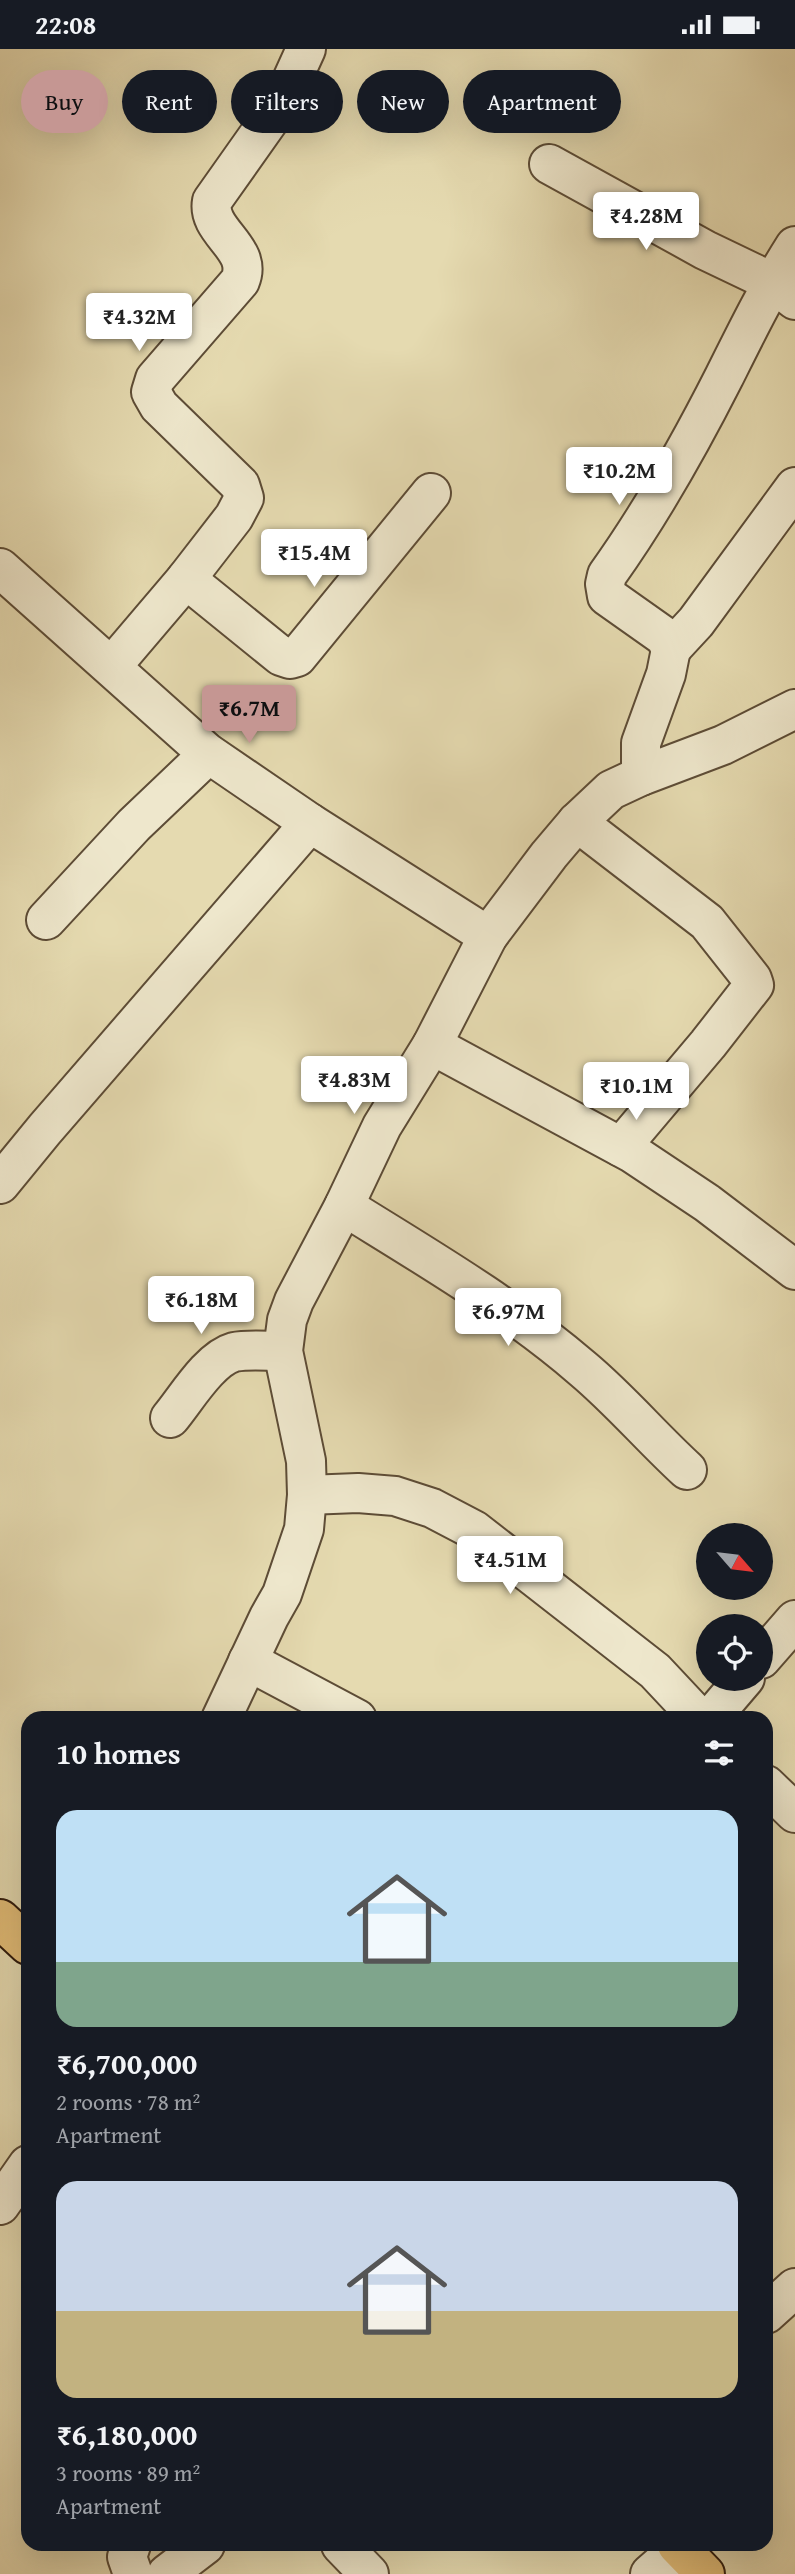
<!DOCTYPE html>
<meta charset="utf-8">
<style>
:root{--surface:#171b24;--page:#242831;--text:#f1f3f6;--muted:#9ea1a6;--accent:#c59692}
body{margin:0;font-family:"Gentium Book Plus",serif;background:var(--page);color:var(--text);height:100vh;display:flex;flex-direction:column;font-size:26px;white-space:nowrap}
*{box-sizing:border-box;margin:0}
p{font-size:23px;color:var(--muted)}
.icon{flex:none;width:38px;height:38px;fill:none;stroke:currentColor;stroke-width:2;stroke-linecap:round;stroke-linejoin:round}
.map{position:relative;flex:1;overflow:hidden}
.side{position:absolute;left:21px;top:1662px;width:752px;height:840px;display:flex;flex-direction:column;background:var(--surface);border-radius:21px;box-shadow:0 7px 28px #0002}
.side>*{flex:none}
.banner{position:absolute;left:21px;top:21px;width:754px;height:63px;display:flex;gap:14px}
.needle{width:46px;rotate:118deg}
.buttons{position:absolute;left:696px;top:1474px;display:grid;gap:14px}
.buttons a{display:grid;place-items:center;width:77px;height:77px;border-radius:50%;background:var(--surface);box-shadow:0 7px 28px #0002;font-size:35px}
.price{position:absolute;translate:-50% -60px;padding:0 16px;border-radius:7px;background:#fff;color:#222;font-size:23px;line-height:46px;filter:drop-shadow(0 2px 4px #0008)}
.price::after{content:'';position:absolute;left:50%;top:42px;width:21px;height:16px;margin-left:-10px;background:inherit;clip-path:polygon(0 0,100% 0,50% 100%)}
.price.on{background:var(--accent);color:#111}
ul{padding:0;list-style:none}
li{display:grid;align-content:center;gap:14px;height:371px;padding:0 35px}
li span{display:grid;place-items:center;height:217px;border-radius:21px;color:#555}
li>.icon{margin-inline-start:auto}
span .icon{width:126px;height:126px;fill:#fffc;stroke-width:1}
li b{font-size:30px}
h2{display:flex;justify-content:space-between;align-items:center;height:84px;padding:0 35px;font-size:30px}
.chip{padding:0 24px;border-radius:32px;background:var(--surface);box-shadow:0 7px 28px #0002;font-size:24px;line-height:63px}
.chip.on{background:var(--accent);color:#111}
.status{display:flex;justify-content:space-between;align-items:center;height:49px;padding:0 35px;background:var(--surface);direction:ltr}
.status svg{height:19px;fill:currentColor}
.map>svg:first-child{display:block}
.lines{fill:none;stroke-linecap:round;stroke-linejoin:round}
.minor-casing{stroke:#5d4c36;stroke-width:42}
.major-casing{stroke:#301c0e;stroke-width:42}
.minor{stroke:#eee7cc;stroke-width:38}
.major{stroke:#e2bd78;stroke-width:38}
</style>
<div class="status"><b>22:08</b><svg viewBox="0 0 49 12"><path d="M0 12V9h3v3zM5 12V6h3v6zM10 12V3h3v9zM15 12V0h3v12zM26 1h20v11H26zM47 4h2v5h-2z"/></svg></div>
<div class="map">
<svg width="795" height="2525" viewBox="0 0 795 2525">
<rect width="100%" height="100%" fill="#e5dab0"/>
<filter id="stains"><feTurbulence type="fractalNoise" baseFrequency=".00286" numOctaves="4"/><feColorMatrix values="0 0 0 0 .2 0 0 0 0 .09 0 0 0 0 .02 0 0 0 .5 -.17"/></filter>
<radialGradient id="worn" r=".72"><stop offset=".6" stop-color="#630" stop-opacity="0"/><stop offset="1" stop-color="#630" stop-opacity=".3"/></radialGradient>
<g class="lines">
<g class="minor-casing">
<g id="minor">
<path d="M549,115L705,201L772,233L795,251"/>
<path d="M0,519L206,703L310,774L488,887"/>
<path d="M186,530L281,607L290,610L297,608L431,444"/>
<path d="M671,600L696,573L795,438"/>
<path d="M112,617L186,530L234,468L244,449L240,436L159,357L151,343L155,330L240,232C254,199 206,183 212,152L282,53L306,0"/>
<path d="M641,727V694L666,625L671,600L665,588L607,547L605,535L607,526C652,463 689,397 724,328C747,282 767,241 795,197"/>
<path d="M577,773L707,873L752,930L754,936L708,995L621,1098"/>
<path d="M46,871L134,776L197,716L206,703"/>
<path d="M432,996L632,1104L707,1154L795,1221"/>
<path d="M0,1135L45,1080L310,774"/>
<path d="M344,1157C426,1208 510,1257 583,1320C620,1351 651,1388 687,1421"/>
<path d="M170,1369C186,1350 209,1310 234,1303C248,1300 267,1302 283,1302"/>
<path d="M307,1446L358,1444L395,1447L432,1459L474,1481L655,1622L700,1670"/>
<path d="M761,1610L795,1571"/>
<path d="M248,1612L357,1670"/>
<path d="M221,1670L269,1568L282,1545L304,1480L307,1446L306,1412L283,1302L287,1271L294,1252L344,1157L382,1077L432,996L488,887L549,806L577,773L611,741L641,727L723,696L795,660"/>
<path d="M710,1670L745,1629"/>
<path d="M766,1736L795,1764"/>
<path d="M0,2156L28,2116"/>
<path d="M766,2265L795,2239"/>
<path d="M131,2496L127,2508L133,2525"/>
<path d="M341,2496L369,2525"/>
<path d="M167,2525L205,2496"/>
<path d="M650,2525L681,2498"/>
</g>
</g>
<g class="major-casing">
<g id="major">
<path d="M0,1870L28,1896"/>
<path d="M677,2496L705,2525"/>
</g>
</g>
<use href="#minor" class="minor"/>
<use href="#major" class="major"/>
</g>
<rect width="100%" height="100%" filter="url(#stains)"/>
<rect width="100%" height="100%" fill="url(#worn)"/>
</svg>
<div class="buttons">
<a><svg class="needle" viewBox="-14 -14 28 28"><path d="M0-13l5 13h-10z" fill="#e53935"/><path d="M0 13l5-13h-10z" fill="#9ea1a6"/></svg></a>
<a><svg class="icon" aria-label="locate" viewBox="0 0 24 24"><circle cx="12" cy="12" r="6"/><path d="M12 2v4M12 18v4M2 12h4M18 12h4"/></svg></a>
</div>
<b class="price" style="left:646px;top:203px">₹4.28M</b>
<b class="price" style="left:139px;top:304px">₹4.32M</b>
<b class="price" style="left:619px;top:458px">₹10.2M</b>
<b class="price" style="left:314px;top:540px">₹15.4M</b>
<b class="price on" style="left:249px;top:696px">₹6.7M</b>
<b class="price" style="left:354px;top:1067px">₹4.83M</b>
<b class="price" style="left:636px;top:1073px">₹10.1M</b>
<b class="price" style="left:201px;top:1287px">₹6.18M</b>
<b class="price" style="left:508px;top:1299px">₹6.97M</b>
<b class="price" style="left:510px;top:1547px">₹4.51M</b>
<div class="banner">
<a class="chip on">Buy</a>
<a class="chip">Rent</a>
<a class="chip">Filters</a>
<a class="chip">New</a>
<a class="chip">Apartment</a>
</div>
<section class="side">
<h2>10 homes<svg class="icon" aria-label="filters" viewBox="0 0 24 24"><path d="M4 7h16M4 17h16"/><circle cx="9" cy="7" r="2"/><circle cx="15" cy="17" r="2"/></svg></h2>
<ul>
<li><span style="background:linear-gradient(#bfe0f5 70%,#7fa58c 0)"><svg class="icon" aria-label="home" viewBox="0 0 24 24"><path d="M3 11l9-7 9 7M6 9v11h12V9"/></svg></span><div><b>₹6,700,000</b><p>2 rooms · 78 m²</p><p>Apartment</p></div></li>
<li><span style="background:linear-gradient(#c9d6e8 60%,#c2b280 0)"><svg class="icon" aria-label="home" viewBox="0 0 24 24"><path d="M3 11l9-7 9 7M6 9v11h12V9"/></svg></span><div><b>₹6,180,000</b><p>3 rooms · 89 m²</p><p>Apartment</p></div></li>
</ul>
</section>
</div>
